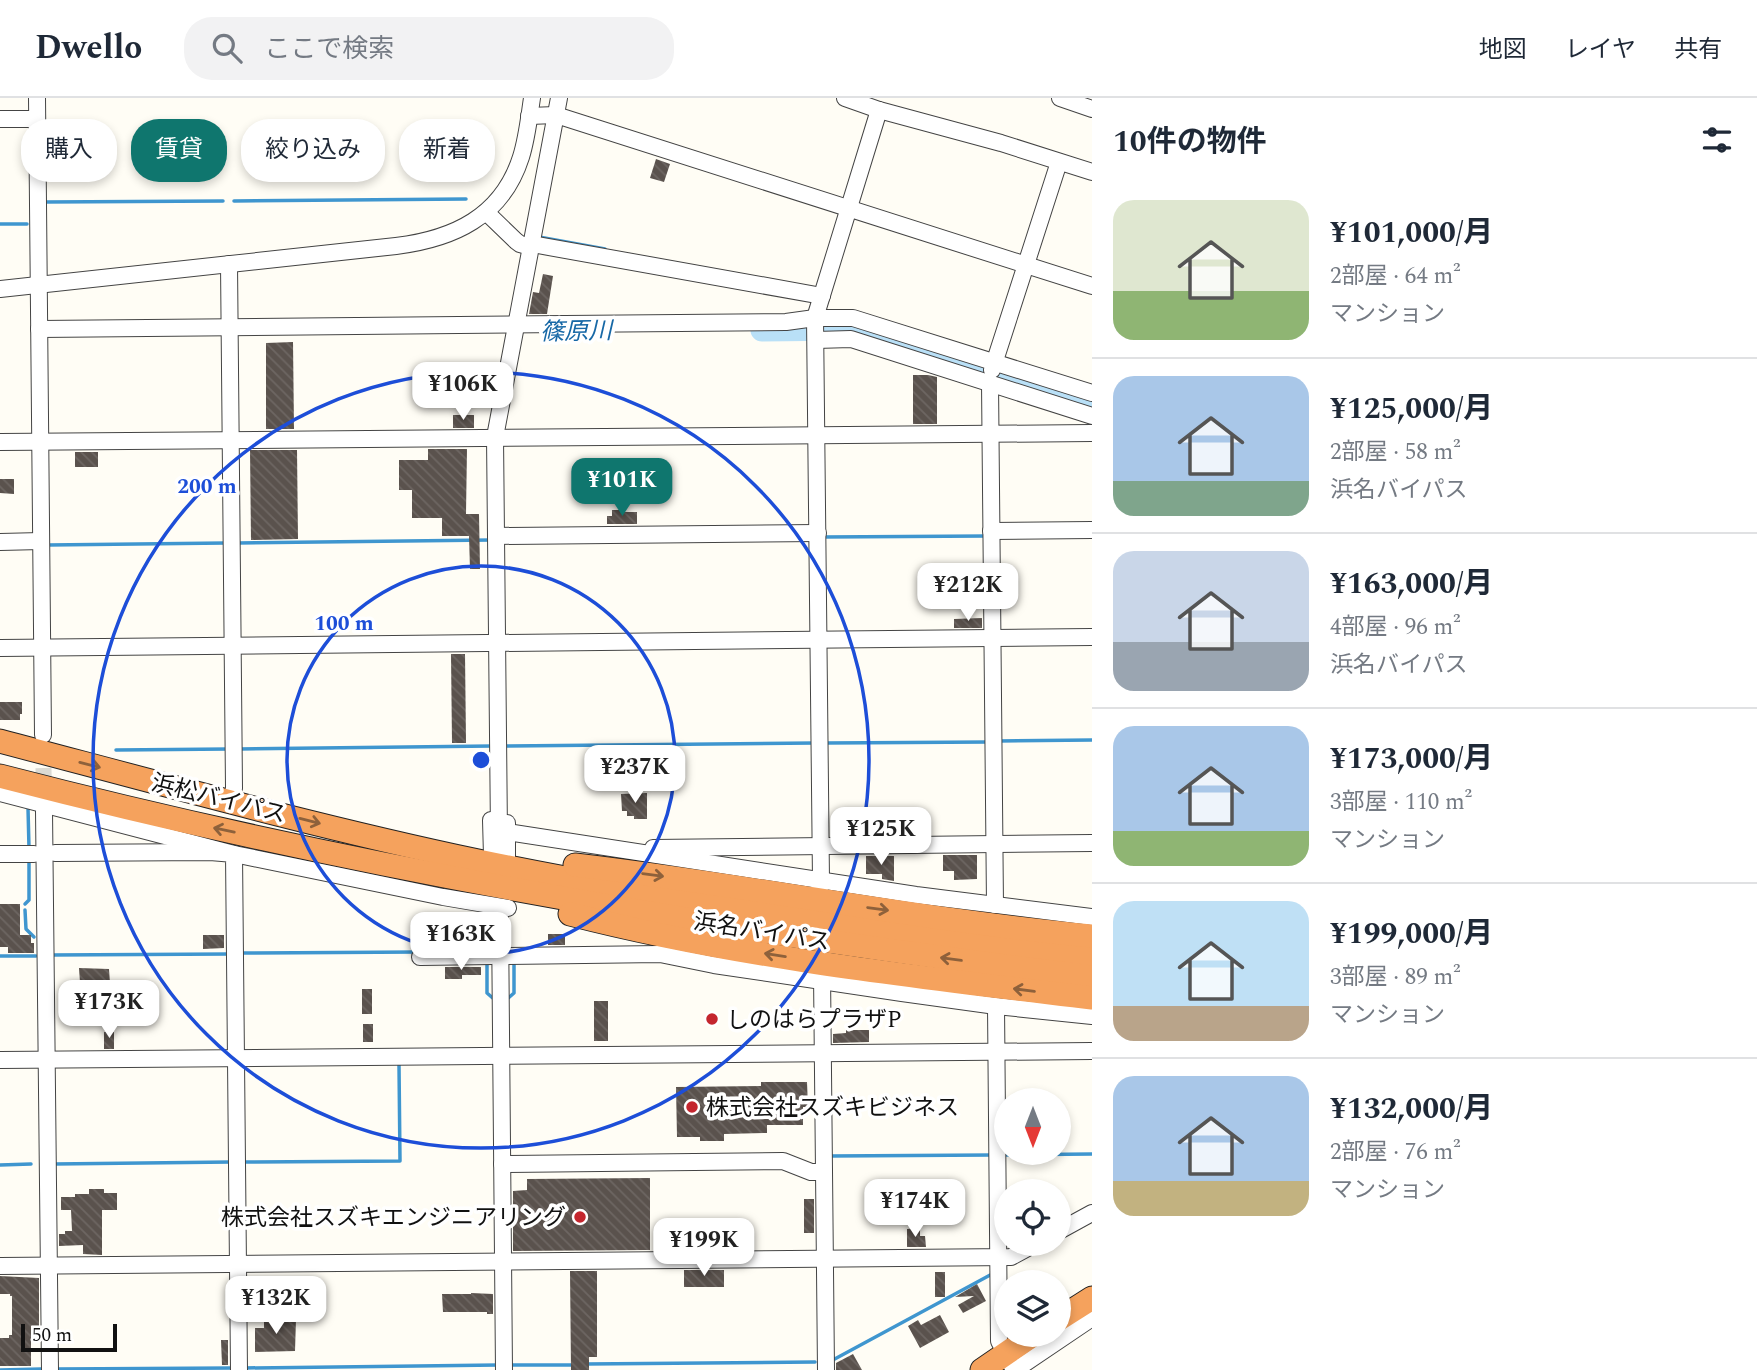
<!DOCTYPE html>
<html lang="ja">
<meta charset="utf-8">
<style>
:root{--surface:#fff;--page:#f2f2f3;--text:#1f2937;--muted:#747a83;--line:#e0e1e3;--accent:#0f766e}
body{margin:0;font-family:Spectral,"Noto Sans JP",serif;background:var(--page);color:var(--text);height:100vh;display:flex;flex-direction:column;font-size:26px;white-space:nowrap}
*{box-sizing:border-box;margin:0}
p{font-size:23px;color:var(--muted)}
.icon{flex:none;width:38px;height:38px;fill:none;stroke:currentColor;stroke-width:2;stroke-linecap:round;stroke-linejoin:round}
.map{position:relative;flex:1;overflow:hidden}
.drawer{display:flex;flex-direction:column;background:var(--surface);width:665px}
.drawer>*{flex:none}
.guide{position:absolute;left:21px;top:21px;width:665px;height:63px;display:flex;gap:14px}
.needle{width:46px;rotate:180deg}
.fabs{position:absolute;left:994px;top:990px;display:grid;gap:14px}
.fabs a{display:grid;place-items:center;width:77px;height:77px;border-radius:50%;background:var(--surface);box-shadow:0 4px 10px #0003;font-size:35px}
.scale{position:absolute;left:21px;bottom:18px;width:96px;box-sizing:border-box;padding-left:7px;border:4px solid #111;border-top:0;font-size:19px;line-height:24px;white-space:nowrap;color:#111;-webkit-text-stroke:5px #fff;paint-order:stroke}
.price{position:absolute;translate:-50% -60px;padding:0 16px;border-radius:14px;background:#fff;color:#222;font-size:23px;line-height:46px;filter:drop-shadow(0 2px 4px #0008)}
.price::after{content:'';position:absolute;left:50%;top:42px;width:21px;height:16px;margin-left:-10px;background:inherit;clip-path:polygon(0 0,100% 0,50% 100%)}
.price.on{background:var(--accent);color:#fff}
ul{padding:0;list-style:none}
li{display:flex;align-items:center;gap:21px;height:175px;padding:0 21px}
li+li{border-top:2px solid var(--line)}
li span{display:grid;place-items:center;flex:none;width:196px;height:140px;border-radius:21px;color:#555}
li>.icon{margin-inline-start:auto}
span .icon{width:84px;height:84px;fill:#fffc;stroke-width:1}
li b{font-size:30px}
h2{display:flex;justify-content:space-between;align-items:center;height:84px;padding:0 21px;font-size:30px}
.pill{padding:0 24px;border-radius:28px;background:var(--surface);box-shadow:0 4px 10px #0003;font-size:24px;line-height:63px}
.pill.on{background:var(--accent);color:#fff}
header{display:flex;align-items:center;gap:42px;box-sizing:border-box;height:98px;padding:0 35px;background:var(--surface);border-bottom:2px solid var(--line)}
header strong{font-size:33px}
nav{display:flex;gap:38px;margin-inline-start:auto;font-size:24px}
.search{width:490px;height:63px;background:var(--page);display:flex;align-items:center;gap:18px;box-sizing:border-box;padding:0 24px;border-radius:28px;color:var(--muted);font-size:26px}
main{display:flex;flex:1;min-height:0}
.map>svg:first-child{display:block}
.lines{fill:none;stroke-linecap:round;stroke-linejoin:round}
.stream{stroke:#3f96cf;stroke-width:3.5}
.river{stroke:#b9e0f7;stroke-width:23}
.building{fill:url(#building-back-hatch)}
.minor-tunnel{stroke:#dbdad3;stroke-width:16;stroke-dasharray:16 8;stroke-linecap:butt}
.minor-casing{stroke:#444;stroke-width:18}
.highway-casing{stroke:#222;stroke-width:25}
.minor{stroke:#fff;stroke-width:16}
.highway{stroke:#f5a25d;stroke-width:23}
.oneway{stroke:#8e613b}
.ring{fill:none;stroke:#1d4ed8;stroke-width:3.5}
.poi-dot{fill:#c4262e;stroke:#fff;stroke-width:2.5}
.labels{text-anchor:middle;stroke-width:7;stroke-linejoin:round;paint-order:stroke}
.street-label{font-size:23px;fill:#111;stroke:#fff}
.poi-label{font-size:23px;fill:#111;stroke:#fff;text-anchor:start}
.water-label{font-size:24px;font-style:italic;fill:#1768a6;stroke:#fff}
.centre{fill:#1d4ed8;stroke:#fff;stroke-width:3.5}
.ring-label{font-size:21px;text-anchor:middle;font-weight:bold;fill:#1d4ed8;stroke:#fff;stroke-width:7;stroke-linejoin:round;paint-order:stroke}
</style>
<header>
<strong>Dwello</strong>
<div class="search"><svg class="icon" aria-label="search" viewBox="0 0 24 24"><circle cx="10" cy="10" r="6"/><path d="M15 15l6 6"/></svg>ここで検索</div>
<nav><a>地図</a><a>レイヤ</a><a>共有</a></nav>
</header>
<main>
<div class="map">
<svg width="1092" height="1272" viewBox="0 0 1092 1272">
<defs>
<pattern id="building-back-hatch" width="6" height="6" patternUnits="userSpaceOnUse" patternTransform="scale(1.75)"><rect width="6" height="6" fill="#5a524d"/><path d="M-1 5l2 2M0 0l6 6M5-1l2 2" fill="none" stroke="#6d6662"/></pattern>
</defs>
<rect width="100%" height="100%" fill="#fffdf5"/>
<g class="lines">
<g class="stream">
<path d="M234,103L466,101"/>
<path d="M45,104L223,103"/>
<path d="M0,126H27"/>
<path d="M539,139L605,151"/>
<path d="M823,439L987,438"/>
<path d="M238,445L491,442"/>
<path d="M48,447L226,445"/>
<path d="M998,643L1092,642"/>
<path d="M826,645L989,644"/>
<path d="M503,648L815,645"/>
<path d="M239,651L492,648"/>
<path d="M116,652L229,651"/>
<path d="M26,709L28,710L29,750"/>
<path d="M25,806L29,802V761"/>
<path d="M25,812L26,831L34,839"/>
<path d="M241,855L419,854"/>
<path d="M51,857L230,856"/>
<path d="M0,858H36"/>
<path d="M487,863V895L495,902"/>
<path d="M506,902L514,895V863"/>
<path d="M1003,1057L1092,1056"/>
<path d="M830,1058L992,1057"/>
<path d="M243,1064L400,1063L399,967"/>
<path d="M54,1066L231,1064"/>
<path d="M0,1067L31,1066"/>
<path d="M831,1263L992,1176"/>
<path d="M586,1266L815,1264"/>
<path d="M510,1267H575"/>
<path d="M245,1270L498,1267"/>
<path d="M56,1271L233,1270"/>
<path d="M0,1272L41,1271"/>
</g>
<path class="river" d="M762,232L853,231L1092,306"/>
</g>
<g class="building">
<path d="M656,61L670,66L664,84L650,80Z"/>
<path d="M543,176L553,178L547,216H529L533,194L539,195Z"/>
<path d="M293,244L294,331H266V245Z"/>
<path d="M913,277H928L937,279V326H913Z"/>
<rect x="453" y="317" width="21" height="13"/>
<path d="M428,351H467L466,416H479L480,471H470L469,438H442V420H412V392H399V362H428Z"/>
<path d="M250,352H297L298,441L251,442Z"/>
<rect x="75" y="354" width="23" height="15"/>
<path d="M0,381H14V396L0,395Z"/>
<path d="M612,412H622V414H637V426H607V418H612Z"/>
<path d="M982,520V530H954V521Z"/>
<path d="M451,556H465L466,645H452Z"/>
<path d="M0,604H22V616H20V622H0Z"/>
<path d="M647,695V721H634V718H627V713H622L621,696Z"/>
<path d="M943,757H977V781L954,782V773H943Z"/>
<path d="M866,758H894V783L882,781V776H866Z"/>
<path d="M0,806H20V837H31V845H34V855H8V849H0Z"/>
<rect x="445" y="833" width="30" height="15"/>
<rect x="548" y="836" width="17" height="11"/>
<path d="M203,837H224V850L203,851Z"/>
<path d="M445,869H481V877H462V881H445Z"/>
<path d="M79,870L109,871L110,885H80Z"/>
<rect x="362" y="891" width="10" height="25"/>
<rect x="594" y="903" width="14" height="40"/>
<rect x="363" y="926" width="10" height="18"/>
<path d="M846,932H869V944L833,945V936L846,935Z"/>
<rect x="104" y="934" width="10" height="17"/>
<path d="M761,984H807L808,1009H803V1027H767V1035L724,1036V1043H700V1039H677L676,989L761,988Z"/>
<path d="M650,1080V1152L513,1153V1093L527,1092V1081Z"/>
<path d="M89,1091H104V1095H117V1112H102V1157L83,1156V1147L59,1148V1136H65V1133H72L71,1112H61V1099H75V1096H89Z"/>
<rect x="804" y="1101" width="10" height="34"/>
<path d="M920,1130V1138H925L926,1149H907V1131Z"/>
<rect x="684" y="1172" width="40" height="17"/>
<path d="M570,1173H597V1259H589V1272H571Z"/>
<rect x="935" y="1174" width="10" height="25"/>
<path d="M0,1178L39,1180V1228H31V1268H0V1240H9V1237H12V1198H10V1196H0Z"/>
<path d="M977,1186L986,1203L963,1215L958,1207L974,1198L955,1199Z"/>
<path d="M471,1195L493,1196V1216H487V1214H443L442,1196H471Z"/>
<path d="M940,1217L949,1234L920,1250L908,1228L918,1222L921,1227Z"/>
<path d="M264,1219L296,1221L295,1253L255,1254V1230H264Z"/>
<path d="M221,1242H228V1267H222Z"/>
<path d="M853,1256L862,1272H836V1265Z"/>
</g>
<g class="lines">
<path class="minor-tunnel" d="M43,646L44,697"/>
<g class="minor-casing">
<g id="minor">
<path d="M37,0L43,637"/>
<path d="M845,0L879,12L1001,45L1092,74"/>
<path d="M1060,0L1092,11"/>
<path d="M529,18L556,17L1092,188"/>
<path d="M0,21H37"/>
<path d="M486,114L516,143L520,146L531,149"/>
<path d="M532,146L822,198"/>
<path d="M229,166L234,690L231,703"/>
<path d="M0,191L396,148C453,141 502,119 521,59C527,40 529,20 532,0"/>
<path d="M39,231L786,224L815,220H853L1092,295"/>
<path d="M816,242L851,241L1092,318"/>
<path d="M992,272L1059,64"/>
<path d="M990,285L995,807"/>
<path d="M0,344L1092,335"/>
<path d="M991,433L1092,432"/>
<path d="M496,438L818,435"/>
<path d="M0,444L41,443"/>
<path d="M0,550L1092,539"/>
<path d="M0,695L234,756L443,799L508,810"/>
<path d="M44,713L50,1272"/>
<path d="M491,722L492,758"/>
<path d="M507,725V760"/>
<path d="M507,734L916,797L1092,819"/>
<path d="M499,736L495,339L559,0"/>
<path d="M653,750L1092,745"/>
<path d="M55,755L210,754L234,756L239,1272"/>
<path d="M0,756H34"/>
<path d="M818,802L821,783L815,220L879,12"/>
<path d="M500,821L504,1272"/>
<path d="M508,858L660,856L714,867L902,895L996,908L1092,918"/>
<path d="M420,859L492,858"/>
<path d="M822,875L826,1272"/>
<path d="M996,908L999,1243L1014,1272"/>
<path d="M0,962L1092,953"/>
<path d="M502,1066L783,1063L811,1074H824"/>
<path d="M1059,1133L1092,1115"/>
<path d="M0,1168L1011,1159L1035,1146"/>
<path d="M1015,1272L1092,1220"/>
</g>
</g>
<g class="highway-casing">
<g id="highway">
<path d="M0,643C159,685 317,729 478,763C681,805 887,833 1092,859"/>
<path d="M0,678C358,771 725,834 1092,879"/>
<path d="M575,767C748,787 919,822 1092,838"/>
<path d="M570,816C741,860 918,879 1092,900"/>
<path d="M1059,1221L1092,1200"/>
<path d="M982,1272L1033,1237"/>
</g>
</g>
<use href="#minor" class="minor"/>
<use href="#highway" class="highway"/>
</g>
<defs><path id="oneway-shaft" d="M-6 0H5M1.5-3L5.5 0L1.5 3" fill="none" stroke-width="1.6" stroke-linecap="round" stroke-linejoin="round" transform="scale(1.75)"/></defs>
<g class="oneway">
<use href="#oneway-shaft" transform="translate(90 667) rotate(14)"/>
<use href="#oneway-shaft" transform="translate(310 723) rotate(14)"/>
<use href="#oneway-shaft" transform="translate(224 732) rotate(-168)"/>
<use href="#oneway-shaft" transform="translate(653 777) rotate(8)"/>
<use href="#oneway-shaft" transform="translate(878 811) rotate(8)"/>
<use href="#oneway-shaft" transform="translate(775 857) rotate(-171)"/>
<use href="#oneway-shaft" transform="translate(951 861) rotate(-172)"/>
<use href="#oneway-shaft" transform="translate(1024 892) rotate(-173)"/>
</g>
<g class="ring">
<circle cx="481" cy="662" r="194"/>
<circle cx="481" cy="662" r="388"/>
</g>
<g class="poi-dot">
<circle cx="712" cy="921" r="7"/>
<circle cx="692" cy="1009" r="7"/>
<circle cx="580" cy="1119" r="7"/>
</g>
<g class="labels">
<g class="street-label">
<text transform="translate(219 700) rotate(14)" y="8">浜松バイパス</text>
<text transform="translate(762 833) rotate(9)" y="8">浜名バイパス</text>
</g>
<g class="poi-label">
<text x="726" y="929">しのはらプラザP</text>
<text x="706" y="1017">株式会社スズキビジネス</text>
<text x="566" y="1127" text-anchor="end">株式会社スズキエンジニアリング</text>
</g>
<g class="water-label">
<text transform="translate(576 233) rotate(-1)" y="8">篠原川</text>
</g>
</g>
<circle cx="481" cy="662" r="10" class="centre"/>
<g class="ring-label">
<text x="207" y="395">200 m</text>
<text x="344" y="532">100 m</text>
</g>
</svg>
<div class="fabs">
<a><svg class="needle" viewBox="-14 -14 28 28"><path d="M0-13l5 13h-10z" fill="#e53935"/><path d="M0 13l5-13h-10z" fill="#747a83"/></svg></a>
<a><svg class="icon" aria-label="locate" viewBox="0 0 24 24"><circle cx="12" cy="12" r="6"/><path d="M12 2v4M12 18v4M2 12h4M18 12h4"/></svg></a>
<a><svg class="icon" aria-label="layers" viewBox="0 0 24 24"><path d="M12 4l9 5-9 5-9-5zM3 14l9 5 9-5"/></svg></a>
</div>
<div class="scale">50 m</div>
<b class="price" style="left:463px;top:324px">¥106K</b>
<b class="price on" style="left:622px;top:420px">¥101K</b>
<b class="price" style="left:968px;top:525px">¥212K</b>
<b class="price" style="left:635px;top:707px">¥237K</b>
<b class="price" style="left:881px;top:769px">¥125K</b>
<b class="price" style="left:461px;top:874px">¥163K</b>
<b class="price" style="left:109px;top:942px">¥173K</b>
<b class="price" style="left:915px;top:1141px">¥174K</b>
<b class="price" style="left:704px;top:1180px">¥199K</b>
<b class="price" style="left:276px;top:1238px">¥132K</b>
<div class="guide">
<a class="pill">購入</a>
<a class="pill on">賃貸</a>
<a class="pill">絞り込み</a>
<a class="pill">新着</a>
</div>
</div>
<section class="drawer">
<h2>10件の物件<svg class="icon" aria-label="filters" viewBox="0 0 24 24"><path d="M4 7h16M4 17h16"/><circle cx="9" cy="7" r="2"/><circle cx="15" cy="17" r="2"/></svg></h2>
<ul>
<li><span style="background:linear-gradient(#dfe7d0 65%,#8fb573 0)"><svg class="icon" aria-label="home" viewBox="0 0 24 24"><path d="M3 11l9-7 9 7M6 9v11h12V9"/></svg></span><div><b>¥101,000/月</b><p>2部屋 · 64 m²</p><p>マンション</p></div></li>
<li><span style="background:linear-gradient(#a9c7e8 75%,#7fa58c 0)"><svg class="icon" aria-label="home" viewBox="0 0 24 24"><path d="M3 11l9-7 9 7M6 9v11h12V9"/></svg></span><div><b>¥125,000/月</b><p>2部屋 · 58 m²</p><p>浜名バイパス</p></div></li>
<li><span style="background:linear-gradient(#c9d6e8 65%,#9aa5b1 0)"><svg class="icon" aria-label="home" viewBox="0 0 24 24"><path d="M3 11l9-7 9 7M6 9v11h12V9"/></svg></span><div><b>¥163,000/月</b><p>4部屋 · 96 m²</p><p>浜名バイパス</p></div></li>
<li><span style="background:linear-gradient(#a9c7e8 75%,#8fb573 0)"><svg class="icon" aria-label="home" viewBox="0 0 24 24"><path d="M3 11l9-7 9 7M6 9v11h12V9"/></svg></span><div><b>¥173,000/月</b><p>3部屋 · 110 m²</p><p>マンション</p></div></li>
<li><span style="background:linear-gradient(#bfe0f5 75%,#b9a48a 0)"><svg class="icon" aria-label="home" viewBox="0 0 24 24"><path d="M3 11l9-7 9 7M6 9v11h12V9"/></svg></span><div><b>¥199,000/月</b><p>3部屋 · 89 m²</p><p>マンション</p></div></li>
<li><span style="background:linear-gradient(#a9c7e8 75%,#c2b280 0)"><svg class="icon" aria-label="home" viewBox="0 0 24 24"><path d="M3 11l9-7 9 7M6 9v11h12V9"/></svg></span><div><b>¥132,000/月</b><p>2部屋 · 76 m²</p><p>マンション</p></div></li>
</ul>
</section>
</main>
